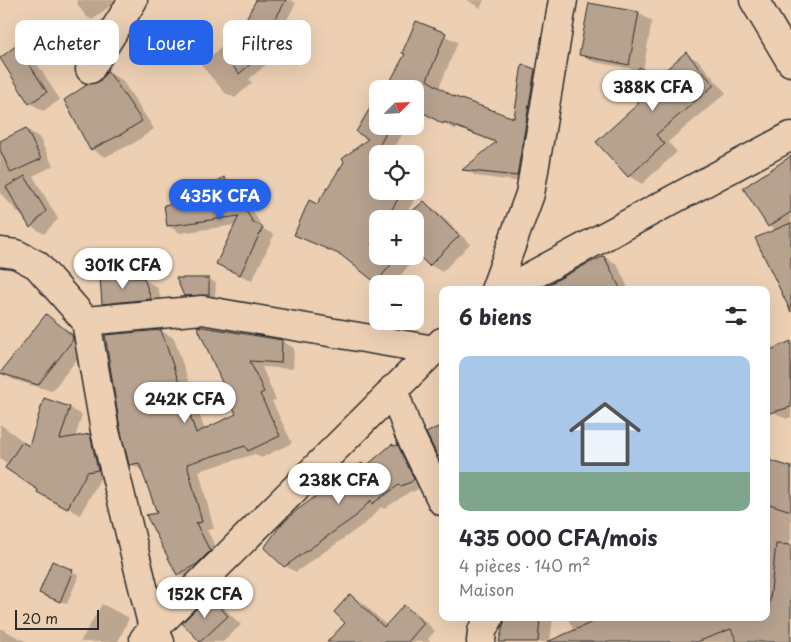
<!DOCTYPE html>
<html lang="fr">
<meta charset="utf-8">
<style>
:root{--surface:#fff;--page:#f2f2f3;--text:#2b2b33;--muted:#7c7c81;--accent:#2563eb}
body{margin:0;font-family:"Playpen Sans",sans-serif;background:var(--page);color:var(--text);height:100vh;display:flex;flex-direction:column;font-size:19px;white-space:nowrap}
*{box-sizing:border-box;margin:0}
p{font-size:16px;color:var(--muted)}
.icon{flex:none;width:28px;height:28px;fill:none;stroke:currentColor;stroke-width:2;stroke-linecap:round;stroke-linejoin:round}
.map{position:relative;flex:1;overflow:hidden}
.sheet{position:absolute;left:439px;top:286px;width:331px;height:335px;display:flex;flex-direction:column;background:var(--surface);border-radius:10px;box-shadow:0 5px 20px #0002}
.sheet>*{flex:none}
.guide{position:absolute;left:15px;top:20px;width:349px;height:45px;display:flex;gap:10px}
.needle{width:32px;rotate:66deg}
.tools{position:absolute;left:369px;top:80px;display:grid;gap:10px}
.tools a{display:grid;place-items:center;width:55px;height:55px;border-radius:10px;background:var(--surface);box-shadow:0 5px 20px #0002;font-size:25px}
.scale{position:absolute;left:15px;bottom:12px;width:84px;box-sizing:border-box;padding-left:5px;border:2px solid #2b2b2b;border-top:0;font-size:14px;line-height:18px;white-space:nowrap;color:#2b2b2b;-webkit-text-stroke:4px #edd0b4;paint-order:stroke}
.price{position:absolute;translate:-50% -42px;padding:0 11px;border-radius:18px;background:#fff;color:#222;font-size:16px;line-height:32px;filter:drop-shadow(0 1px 2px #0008)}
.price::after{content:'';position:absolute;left:50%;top:30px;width:15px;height:11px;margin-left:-8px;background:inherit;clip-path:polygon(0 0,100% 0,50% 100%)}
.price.on{background:var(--accent);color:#fff}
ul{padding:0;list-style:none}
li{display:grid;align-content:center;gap:10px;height:265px;padding:0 20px}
li span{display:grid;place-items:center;height:155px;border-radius:10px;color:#555}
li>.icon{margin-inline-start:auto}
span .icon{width:90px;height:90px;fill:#fffc;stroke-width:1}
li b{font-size:21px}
h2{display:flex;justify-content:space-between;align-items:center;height:60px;padding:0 20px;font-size:21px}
.chip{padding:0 18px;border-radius:10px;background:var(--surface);box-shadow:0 5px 20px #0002;font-size:18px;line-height:45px}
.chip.on{background:var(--accent);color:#fff}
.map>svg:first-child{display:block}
.shadow{fill:#0003}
.building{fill:#b7a28f;stroke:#2b2b2b}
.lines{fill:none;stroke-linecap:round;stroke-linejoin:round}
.minor-casing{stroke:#2b2b2b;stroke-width:31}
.minor{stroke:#edd0b4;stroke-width:28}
</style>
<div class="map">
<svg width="791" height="642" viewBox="0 0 791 642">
<rect width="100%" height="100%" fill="#edd0b4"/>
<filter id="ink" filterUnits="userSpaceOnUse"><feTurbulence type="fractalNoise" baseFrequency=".02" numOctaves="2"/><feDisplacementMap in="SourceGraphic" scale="10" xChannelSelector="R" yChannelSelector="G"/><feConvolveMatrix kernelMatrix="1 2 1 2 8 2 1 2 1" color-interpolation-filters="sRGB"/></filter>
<g filter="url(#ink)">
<g class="shadow">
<path d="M77,0H118L92,20L86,16L78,6Z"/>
<path d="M257,0H291L296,3L266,58L269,62L249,79L252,83L235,98L225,93L201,65L234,36L237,38Z"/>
<path d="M467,0H484L480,8Z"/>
<path d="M638,13L652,21L643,70L656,79L686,54L699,61L726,93L668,142L677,152L642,184L629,176L598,142L641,103L638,70L594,62L581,55Z"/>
<path d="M416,23L458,42L439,88L454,97L515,120L523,66L547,77L530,183L476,176L464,169L496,143L457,128L456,130L417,108L415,112V89L406,54Z"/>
<path d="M17,46L31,54L60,100L43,111L30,103L1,57Z"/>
<path d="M109,73L122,80L154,129L134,143L105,157L91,149L98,84Z"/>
<path d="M378,126H407L392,152L357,132Z"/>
<path d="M26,129L39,137L53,166L33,176L58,219L44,234L31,226L0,193V143Z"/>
<path d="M791,163V308L777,230L769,226Z"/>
<path d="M224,178L236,185L264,229L274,235L252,281L217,264L236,225L180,233L168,226Z"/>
<path d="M415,182L422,187L403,219H378V256H415V219L424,203L436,210L470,244L442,272L430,265L418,253L394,284H379L347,258L296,234L318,205L378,191H415Z"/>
<path d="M604,257L617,264L629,290H541Z"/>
<path d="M143,279L157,287L164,306L117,311L103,303Z"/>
<path d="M209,279L216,283L215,298L192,299L185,295Z"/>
<path d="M46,315L85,343L86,348L52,391L14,380L1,373Z"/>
<path d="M199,328L282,341L294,348L293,369L262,367L276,400L272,401L292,443L261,458L255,454L199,471L214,529L207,530L222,559L190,581L178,574L143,471L130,464L161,331L174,338L205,431L238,414Z"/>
<path d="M791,343V417L786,419L774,412L776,404L766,418V345L771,352Z"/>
<path d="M45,400L70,408L82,415L75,438L89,435L102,442L110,477L100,479L80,515L38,491L39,489L0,459V424L30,446Z"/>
<path d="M442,427V463L428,433Z"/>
<path d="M396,447L409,453L424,485L413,492L411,491L384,509L381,507L367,522L296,572L285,566L362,464L367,467Z"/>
<path d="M766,460L791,468V541H789L791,545V642H579L568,618H766Z"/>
<path d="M53,563L79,575L67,604L47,596Z"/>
<path d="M351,596L362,602L387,626L404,606L416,613L435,631L428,639L431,642H328L347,623Z"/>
<path d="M209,598L222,606L241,625L223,642H202L184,623Z"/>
<path d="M102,604L129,618L118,642H80Z"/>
<path d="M506,618H553L550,642H501Z"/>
<path d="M0,628L27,642H0Z"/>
</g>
<g class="building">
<path d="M256,0H286L257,52L260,56L239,74L226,57Z"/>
<path d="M589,3L639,12L629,65L579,55Z"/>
<path d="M416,21L446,33L427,80L453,96L514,118L522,64L535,69L517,176L462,170L496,142L444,122L443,124L415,108V89H386L405,54L402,53Z"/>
<path d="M17,45L47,92L29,104L0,58Z"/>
<path d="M686,52L714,85L656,135L665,144L628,177L596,142L639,103L622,83L640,67L653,81Z"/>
<path d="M108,71L142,121L120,135L90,150L64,100L88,84L98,82Z"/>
<path d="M373,103L378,105V126H390L379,146L378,145V191H403L386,219H378V234L371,245L378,240V256H398L376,283L341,255L294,235L309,200L317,204L344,162L342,159L368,139L356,132Z"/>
<path d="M26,128L41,159L11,173L0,150V141Z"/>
<path d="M791,156V212L768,227L743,188Z"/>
<path d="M25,176L46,211L30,228L6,187Z"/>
<path d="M224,177L253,222L263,227L240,275L216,264L239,216L167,226L164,205L184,202Z"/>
<path d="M424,201L459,236L429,266L415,252V219H403Z"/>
<path d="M791,223V312L755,238Z"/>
<path d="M604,256L621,290H538L587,264Z"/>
<path d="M100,277L144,278L151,299L102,304Z"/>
<path d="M176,278H209V295L184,296Z"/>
<path d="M46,314L72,335L73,340L38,385L0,373Z"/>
<path d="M197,326L282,340L281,363L250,361L264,392L260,394L280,436L248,451L245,446L187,464L202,522L196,523L210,551L197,564L177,575L146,515L157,513L139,463L129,465L120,428L105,335L161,330L196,433L236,414Z"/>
<path d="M791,341V407L766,414V352Z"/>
<path d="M44,398L70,407L60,439L90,434L98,470L87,472L67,509L37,492L38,490L5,468L22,442L29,446Z"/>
<path d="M442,425V453L438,457L426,433Z"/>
<path d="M392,444L395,446L398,445L414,479L411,482L401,486L399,485L372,504L371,500L356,516L284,567L264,548L280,526L297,510L362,463L365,467Z"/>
<path d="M766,459L791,467V511L766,503Z"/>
<path d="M776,544L791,545V642H737L731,629L697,642H547L602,618H768Z"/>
<path d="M52,561L73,570L60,602L39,593Z"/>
<path d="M350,594L384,627L404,605L424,623L408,642H327L345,623L334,612Z"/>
<path d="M209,596L228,616L200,642L182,623Z"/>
<path d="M505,618H540L538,642H499Z"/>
</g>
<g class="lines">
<g class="minor-casing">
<g id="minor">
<path d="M754,0L791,62"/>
<path d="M90,69L133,0"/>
<path d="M0,252L16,254L37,265L86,321L105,431L153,628L160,642"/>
<path d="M495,290L530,194L563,0"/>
<path d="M505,290L791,136"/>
<path d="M86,321L202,310L434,350"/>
<path d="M393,389L408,431L442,501"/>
<path d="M144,639L442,342"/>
<path d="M481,642L482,631L489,618"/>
</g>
</g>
<use href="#minor" class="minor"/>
</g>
</g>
</svg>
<div class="tools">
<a><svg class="needle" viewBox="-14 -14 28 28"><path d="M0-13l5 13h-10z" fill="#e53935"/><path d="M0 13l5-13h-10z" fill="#7c7c81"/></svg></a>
<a><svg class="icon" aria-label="locate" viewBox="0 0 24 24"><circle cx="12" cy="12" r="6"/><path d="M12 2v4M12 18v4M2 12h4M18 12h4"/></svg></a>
<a>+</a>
<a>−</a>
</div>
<div class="scale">20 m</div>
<b class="price" style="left:653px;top:112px">388K CFA</b>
<b class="price on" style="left:220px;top:221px">435K CFA</b>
<b class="price" style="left:123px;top:290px">301K CFA</b>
<b class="price" style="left:185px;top:424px">242K CFA</b>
<b class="price" style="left:339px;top:505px">238K CFA</b>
<b class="price" style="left:205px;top:619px">152K CFA</b>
<div class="guide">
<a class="chip">Acheter</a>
<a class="chip on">Louer</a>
<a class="chip">Filtres</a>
</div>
<section class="sheet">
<h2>6 biens<svg class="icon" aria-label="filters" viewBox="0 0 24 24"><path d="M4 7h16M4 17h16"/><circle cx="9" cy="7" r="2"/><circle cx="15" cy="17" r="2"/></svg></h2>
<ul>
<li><span style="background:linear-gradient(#a9c7e8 75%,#7fa58c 0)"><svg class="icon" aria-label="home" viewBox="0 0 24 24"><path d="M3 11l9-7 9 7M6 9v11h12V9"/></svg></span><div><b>435 000 CFA/mois</b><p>4 pièces · 140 m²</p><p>Maison</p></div></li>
</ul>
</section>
</div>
